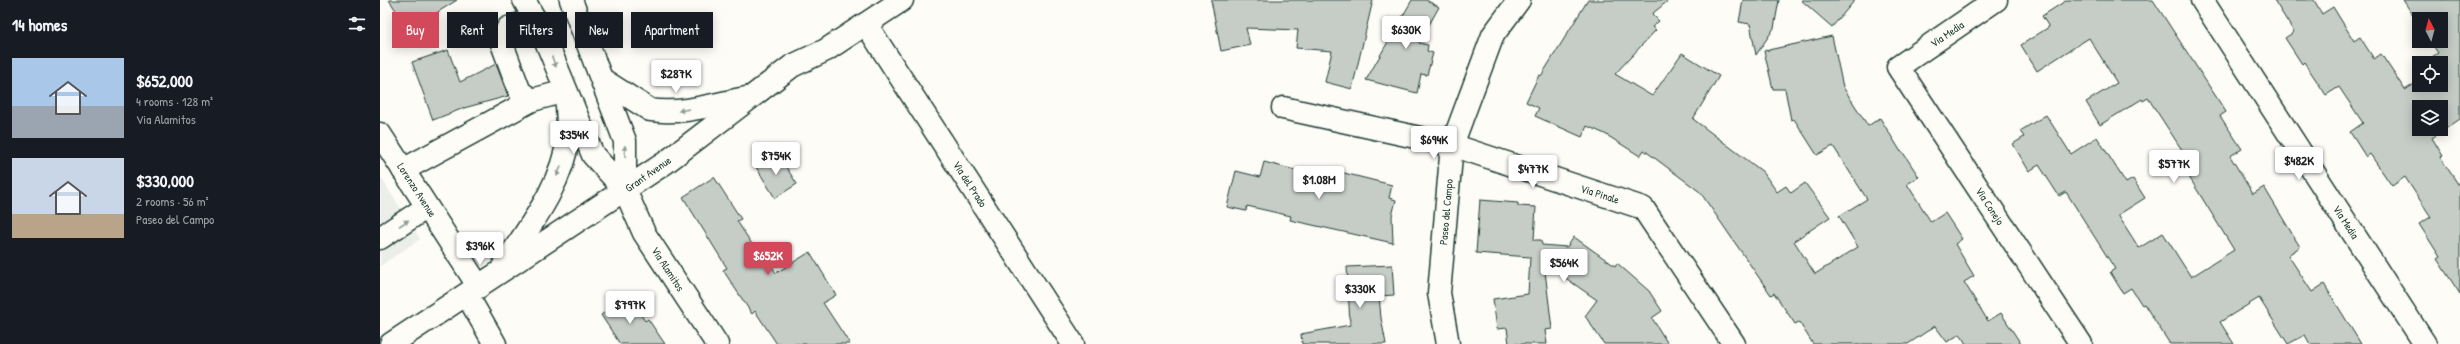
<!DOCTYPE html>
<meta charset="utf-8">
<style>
:root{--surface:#171b24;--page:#20242c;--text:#f1f3f6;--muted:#9ea1a6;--accent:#d1495b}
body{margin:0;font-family:"Patrick Hand",sans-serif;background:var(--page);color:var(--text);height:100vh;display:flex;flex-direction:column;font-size:15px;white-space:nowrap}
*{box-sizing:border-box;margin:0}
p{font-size:13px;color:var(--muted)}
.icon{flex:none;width:22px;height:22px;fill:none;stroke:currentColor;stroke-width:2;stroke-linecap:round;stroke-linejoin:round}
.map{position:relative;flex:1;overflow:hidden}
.side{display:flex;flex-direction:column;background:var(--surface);width:380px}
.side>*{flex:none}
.hud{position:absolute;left:12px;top:12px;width:380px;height:36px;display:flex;gap:8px}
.needle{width:26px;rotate:354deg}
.controls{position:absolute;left:2032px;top:12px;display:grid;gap:8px}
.controls a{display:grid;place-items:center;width:36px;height:36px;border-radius:0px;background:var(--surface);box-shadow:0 2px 10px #0003;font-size:20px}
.price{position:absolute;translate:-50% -34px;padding:0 9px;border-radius:4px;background:#fff;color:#222;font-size:13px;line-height:26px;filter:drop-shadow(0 1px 2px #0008)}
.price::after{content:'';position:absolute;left:50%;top:24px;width:12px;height:9px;margin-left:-6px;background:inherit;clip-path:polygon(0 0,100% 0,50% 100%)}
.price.selected{background:var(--accent);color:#fff}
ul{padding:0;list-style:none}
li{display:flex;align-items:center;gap:12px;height:100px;padding:0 12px}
li span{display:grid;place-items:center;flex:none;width:112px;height:80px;border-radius:0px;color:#555}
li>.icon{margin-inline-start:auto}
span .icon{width:48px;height:48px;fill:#fffc;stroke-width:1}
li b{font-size:17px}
h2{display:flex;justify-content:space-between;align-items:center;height:48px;padding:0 12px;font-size:17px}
.pill{padding:0 14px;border-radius:0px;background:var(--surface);box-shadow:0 2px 10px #0003;font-size:14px;line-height:36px}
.pill.selected{background:var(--accent);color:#fff}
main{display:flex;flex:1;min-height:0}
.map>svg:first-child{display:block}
.built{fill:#eceee9}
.building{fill:#c6cdc7;stroke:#1f3d34;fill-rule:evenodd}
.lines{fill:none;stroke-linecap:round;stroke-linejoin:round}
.minor-casing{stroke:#1f3d34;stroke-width:25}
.major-casing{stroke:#1f3d34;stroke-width:25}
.minor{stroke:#fdfcf7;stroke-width:22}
.major{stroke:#fdfcf7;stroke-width:22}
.oneway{fill:#8e9c96}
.labels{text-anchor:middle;stroke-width:4;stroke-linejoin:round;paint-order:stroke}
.street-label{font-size:11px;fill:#1f3d34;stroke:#fdfcf7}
</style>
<main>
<section class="side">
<h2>14 homes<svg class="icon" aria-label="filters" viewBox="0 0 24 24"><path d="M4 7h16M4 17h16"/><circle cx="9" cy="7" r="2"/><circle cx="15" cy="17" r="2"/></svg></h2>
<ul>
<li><span style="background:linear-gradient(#a9c7e8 60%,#9aa5b1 0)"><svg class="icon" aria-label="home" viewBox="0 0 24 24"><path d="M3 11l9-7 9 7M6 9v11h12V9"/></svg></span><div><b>$652,000</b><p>4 rooms · 128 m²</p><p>Via Alamitos</p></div></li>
<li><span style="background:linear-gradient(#c9d6e8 70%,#b9a48a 0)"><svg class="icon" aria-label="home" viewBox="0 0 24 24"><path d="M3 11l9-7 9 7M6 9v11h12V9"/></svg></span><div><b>$330,000</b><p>2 rooms · 56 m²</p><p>Paseo del Campo</p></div></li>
</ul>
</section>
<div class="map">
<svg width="2080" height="344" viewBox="0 0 2080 344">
<rect width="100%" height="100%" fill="#fdfcf7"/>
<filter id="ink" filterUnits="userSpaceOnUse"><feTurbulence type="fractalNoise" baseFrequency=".025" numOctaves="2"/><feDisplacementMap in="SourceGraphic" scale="8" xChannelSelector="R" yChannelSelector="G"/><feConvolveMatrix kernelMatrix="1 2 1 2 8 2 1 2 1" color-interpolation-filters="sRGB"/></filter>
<g filter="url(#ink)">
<path class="built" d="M0,176L40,239L0,266Z"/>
<g class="building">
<path d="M9,0H77L29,30Z"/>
<path d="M831,0H993L972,89L945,82L952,51L916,48L918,30L866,28L870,45L841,51Z"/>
<path d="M1032,0H1046L1059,7L1039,43L1048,45L1047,51L1053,53L1047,75L1041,74L1037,93L986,80Z"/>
<path d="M1208,0H1289L1272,14L1279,21L1272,27L1276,30L1235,74L1272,96L1302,53L1339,76L1313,119L1383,172L1397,192L1406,186L1411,193L1425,183L1450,217L1414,241L1435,274L1478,247L1459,216L1487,199L1453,146L1437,155L1414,119L1411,120L1405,89H1393L1384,51L1452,36L1463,87L1488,126L1500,118L1521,152L1522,151L1539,177L1527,184L1551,222L1565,213L1582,239L1575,244L1594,276L1584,282L1608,321L1621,313L1641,344H1586L1580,334L1567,342L1555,326L1528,344H1433L1419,322L1415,324L1394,293L1391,295L1320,192L1264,150L1260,156L1225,134L1207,126L1202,137L1155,116L1159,108L1146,102L1159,75L1161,76Z"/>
<path d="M1363,0H1399L1394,28L1376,55L1370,24L1359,22Z"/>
<path d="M1421,0H1475L1452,27Z"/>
<path d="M1687,0H1773L1846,112L1840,116L1862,149L1850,156L1873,194L1884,187L1920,247L1908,255L1932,292L1944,284L1981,344H1930L1925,335L1908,344L1879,298L1840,322L1854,344H1790L1764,304L1762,305L1751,288L1743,293L1730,272L1735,269L1686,192L1679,196L1659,165L1649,171L1633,144L1644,137L1640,131L1666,115L1691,154L1717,137L1746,183L1753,179L1765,198L1738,215L1759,248L1783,233L1811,277L1854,250L1795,154L1802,150L1768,98L1763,101L1762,99L1720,125L1706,102L1737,83L1709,38L1657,71L1641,45L1669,27L1662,16Z"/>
<path d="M1894,0H1934L1942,14L1953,7L1974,41L1980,37L1994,59L2001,54L2025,90L2039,81V85H2061V63H2057L2052,57L2058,53L2050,41H2061V19H2039V24L2023,0H2080V119L2052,138L2063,156L2060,157L2080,187V294L2057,259L2060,257L2039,224L2051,217L2025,177L2012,186L1990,154L1986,157L1970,132L1983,123L1959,87L1946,95L1924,62L1922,64L1905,38L1914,32ZM2039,107H2061V129H2039Z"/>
<path d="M68,50L80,82L116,64L128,96L84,108L53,120L32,62Z"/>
<path d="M397,153L417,184L395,198L376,167Z"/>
<path d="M884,162L942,177L944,168L1012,185L1009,198L1016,200L1012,216L1013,243L910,220L911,216L867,206L866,211L847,207L856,171L880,177Z"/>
<path d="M334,177L361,219L357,221L379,255L383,252L396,273L430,252L456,295L443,303L470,344H397L375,311L372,314L343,270L347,268L303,197Z"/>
<path d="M1100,200L1138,203V206L1156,207L1154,240H1161L1162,245L1187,247L1194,237L1235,266L1237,263L1269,291L1282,311L1272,318L1288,344H1224L1205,316L1217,300L1164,263L1172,329L1165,330L1167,344H1129L1127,328L1117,329L1113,299L1148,294L1150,257L1096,253Z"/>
<path d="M1012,265L1014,295L999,296L1001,318L1006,344H922L921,334L970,325L967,267Z"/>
<path d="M248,296L265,321L268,319L285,344H240L221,315Z"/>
</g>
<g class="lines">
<g class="minor-casing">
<g id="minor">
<path d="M1616,0L1518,67L1701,344"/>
<path d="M1822,0L2045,344"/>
<path d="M155,19L128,28L121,41L140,92L152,100L186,91"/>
<path d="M486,24L693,344"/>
<path d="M903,108L1072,145L1263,208L1354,344"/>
<path d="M0,134L99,287"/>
<path d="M23,170L152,100"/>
<path d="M245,190L264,233L337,344"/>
<path d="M0,238L47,207"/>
<path d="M87,295L115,344"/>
<path d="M1068,344L1059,293L1072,145L1113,35L1139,0"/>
</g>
</g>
<g class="major-casing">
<g id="major">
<path d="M144,0L163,34L213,155L245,190"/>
<path d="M191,0L245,141V190"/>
<path d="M223,80L270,110C302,115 335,104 366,98"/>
<path d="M123,267C148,228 182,186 188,138C189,127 187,115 187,104"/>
<path d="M11,344L285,163L412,66L446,50L522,0"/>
</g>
</g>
<use href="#minor" class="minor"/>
<use href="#major" class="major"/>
</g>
<defs><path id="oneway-solid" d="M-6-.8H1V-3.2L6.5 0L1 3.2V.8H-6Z"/></defs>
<g class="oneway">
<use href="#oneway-solid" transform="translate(174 62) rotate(68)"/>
<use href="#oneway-solid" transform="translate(304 110) rotate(169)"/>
<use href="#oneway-solid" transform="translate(245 151) rotate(-91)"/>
<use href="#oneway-solid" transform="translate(179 171) rotate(113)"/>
<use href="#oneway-solid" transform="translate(24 223) rotate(-33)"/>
</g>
</g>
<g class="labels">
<g class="street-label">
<text transform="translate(1567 34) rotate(-34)" y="4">Via Media</text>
<text transform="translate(268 174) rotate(-35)" y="4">Grant Avenue</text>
<text transform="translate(590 184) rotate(57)" y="4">Via del Prado</text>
<text transform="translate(37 190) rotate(57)" y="4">Lorenzo Avenue</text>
<text transform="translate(1220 194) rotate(18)" y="4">Via Pinale</text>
<text transform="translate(1610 206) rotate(57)" y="4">Via Conejo</text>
<text transform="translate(1066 212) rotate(-85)" y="4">Paseo del Campo</text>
<text transform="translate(1966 222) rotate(57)" y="4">Via Media</text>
<text transform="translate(288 269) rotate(57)" y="4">Via Alamitos</text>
</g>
</g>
</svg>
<div class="controls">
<a><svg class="needle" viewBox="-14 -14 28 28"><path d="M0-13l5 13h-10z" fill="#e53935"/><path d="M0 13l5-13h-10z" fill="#9ea1a6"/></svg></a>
<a><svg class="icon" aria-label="locate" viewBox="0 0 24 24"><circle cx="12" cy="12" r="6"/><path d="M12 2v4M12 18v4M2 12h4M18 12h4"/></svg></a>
<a><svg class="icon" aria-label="layers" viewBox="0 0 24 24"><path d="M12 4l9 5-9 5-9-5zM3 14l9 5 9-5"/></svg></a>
</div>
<b class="price" style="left:1026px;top:50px">$630K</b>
<b class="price" style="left:296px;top:94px">$287K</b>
<b class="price" style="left:194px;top:155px">$354K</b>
<b class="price" style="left:1054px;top:160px">$694K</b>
<b class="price" style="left:396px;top:176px">$754K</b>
<b class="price" style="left:1919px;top:181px">$482K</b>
<b class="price" style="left:1794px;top:184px">$577K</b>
<b class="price" style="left:1153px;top:189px">$477K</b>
<b class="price" style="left:939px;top:200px">$1.08M</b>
<b class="price" style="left:100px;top:266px">$396K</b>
<b class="price selected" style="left:388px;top:276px">$652K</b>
<b class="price" style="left:1184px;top:283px">$564K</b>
<b class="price" style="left:980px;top:309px">$330K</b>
<b class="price" style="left:250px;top:325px">$797K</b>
<div class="hud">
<a class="pill selected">Buy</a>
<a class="pill">Rent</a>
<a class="pill">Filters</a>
<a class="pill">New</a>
<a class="pill">Apartment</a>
</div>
</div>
</main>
